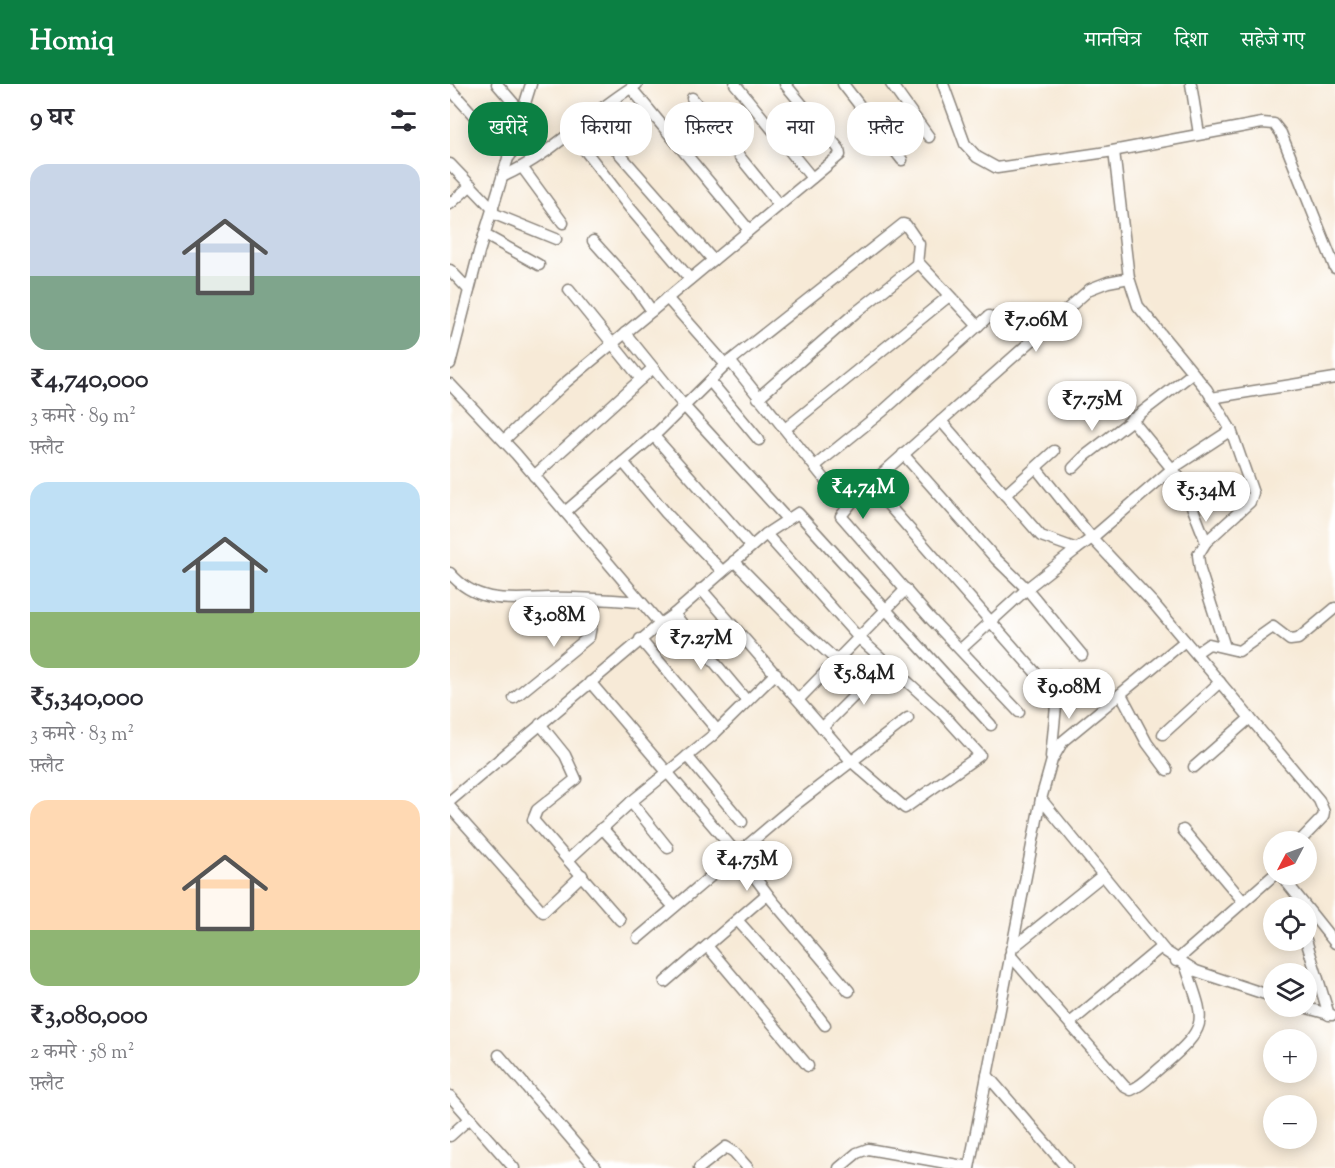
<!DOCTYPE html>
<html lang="hi">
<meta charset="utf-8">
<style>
:root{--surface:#fff;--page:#f2f2f3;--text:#2b2b33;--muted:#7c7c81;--accent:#0b8043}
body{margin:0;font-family:"Sorts Mill Goudy","Noto Serif Devanagari",serif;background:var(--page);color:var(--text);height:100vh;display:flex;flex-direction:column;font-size:22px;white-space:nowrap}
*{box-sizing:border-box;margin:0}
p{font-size:20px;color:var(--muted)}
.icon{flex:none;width:33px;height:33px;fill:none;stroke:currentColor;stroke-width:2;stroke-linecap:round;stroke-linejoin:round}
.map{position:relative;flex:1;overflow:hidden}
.side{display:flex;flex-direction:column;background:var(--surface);width:450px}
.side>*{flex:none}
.banner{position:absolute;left:18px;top:18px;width:570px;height:54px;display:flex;gap:12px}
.needle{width:39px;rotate:229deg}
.fabs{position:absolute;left:813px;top:747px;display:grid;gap:12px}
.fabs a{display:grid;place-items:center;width:54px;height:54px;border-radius:50%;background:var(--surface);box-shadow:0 3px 15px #0003;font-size:30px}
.price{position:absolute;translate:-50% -51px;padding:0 14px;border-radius:21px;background:#fff;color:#222;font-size:20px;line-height:39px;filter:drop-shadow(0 2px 3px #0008)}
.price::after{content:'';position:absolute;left:50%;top:36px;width:18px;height:14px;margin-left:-9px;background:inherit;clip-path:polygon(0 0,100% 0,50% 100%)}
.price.on{background:var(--accent);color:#fff}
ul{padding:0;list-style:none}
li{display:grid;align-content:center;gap:12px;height:318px;padding:0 30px}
li span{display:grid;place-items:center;height:186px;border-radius:18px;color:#555}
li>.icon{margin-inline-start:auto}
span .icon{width:108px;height:108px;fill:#fffc;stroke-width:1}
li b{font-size:26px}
h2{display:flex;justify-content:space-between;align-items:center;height:72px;padding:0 30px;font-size:26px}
.pill{padding:0 21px;border-radius:24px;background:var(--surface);box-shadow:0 3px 15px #0003;font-size:21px;line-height:54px}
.pill.on{background:var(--accent);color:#fff}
header{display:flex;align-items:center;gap:36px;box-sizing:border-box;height:84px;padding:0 30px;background:var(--accent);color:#fff}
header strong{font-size:28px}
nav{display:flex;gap:33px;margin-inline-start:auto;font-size:21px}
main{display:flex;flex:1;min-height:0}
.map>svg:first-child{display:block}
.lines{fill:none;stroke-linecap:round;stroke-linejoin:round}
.minor-casing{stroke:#8a837a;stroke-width:13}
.minor{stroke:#fff;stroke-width:10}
</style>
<header>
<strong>Homiq</strong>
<nav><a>मानचित्र</a><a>दिशा</a><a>सहेजे गए</a></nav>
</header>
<main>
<section class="side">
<h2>9 घर<svg class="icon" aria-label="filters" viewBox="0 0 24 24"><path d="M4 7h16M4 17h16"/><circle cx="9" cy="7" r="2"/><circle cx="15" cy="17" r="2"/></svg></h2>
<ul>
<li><span style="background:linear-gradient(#c9d6e8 60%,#7fa58c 0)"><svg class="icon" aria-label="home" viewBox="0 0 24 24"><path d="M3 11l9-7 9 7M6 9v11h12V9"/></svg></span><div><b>₹4,740,000</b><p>3 कमरे · 89 m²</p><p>फ़्लैट</p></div></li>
<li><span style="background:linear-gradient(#bfe0f5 70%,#8fb573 0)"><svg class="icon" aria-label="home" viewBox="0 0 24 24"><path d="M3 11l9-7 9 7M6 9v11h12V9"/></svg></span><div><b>₹5,340,000</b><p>3 कमरे · 83 m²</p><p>फ़्लैट</p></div></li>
<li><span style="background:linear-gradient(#ffd9b3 70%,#8fb573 0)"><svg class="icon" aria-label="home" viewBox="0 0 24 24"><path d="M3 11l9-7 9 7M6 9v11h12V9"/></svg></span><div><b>₹3,080,000</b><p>2 कमरे · 58 m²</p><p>फ़्लैट</p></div></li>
</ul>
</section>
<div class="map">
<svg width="885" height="1084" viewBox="0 0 885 1084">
<rect width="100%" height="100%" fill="#fff"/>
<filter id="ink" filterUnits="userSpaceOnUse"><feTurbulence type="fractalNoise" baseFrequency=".0167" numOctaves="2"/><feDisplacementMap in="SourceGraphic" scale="12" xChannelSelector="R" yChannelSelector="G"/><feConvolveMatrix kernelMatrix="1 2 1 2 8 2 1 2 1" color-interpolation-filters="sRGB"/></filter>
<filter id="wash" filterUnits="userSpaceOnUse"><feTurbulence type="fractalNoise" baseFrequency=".008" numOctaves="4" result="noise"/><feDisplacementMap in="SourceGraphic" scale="24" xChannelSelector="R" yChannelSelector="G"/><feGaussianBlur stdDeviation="1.35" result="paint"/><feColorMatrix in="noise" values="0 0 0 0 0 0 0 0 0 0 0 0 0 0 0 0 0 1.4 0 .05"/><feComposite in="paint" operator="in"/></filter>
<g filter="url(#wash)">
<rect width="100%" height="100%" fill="#f7ead7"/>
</g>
<g filter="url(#ink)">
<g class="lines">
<g class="minor-casing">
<g id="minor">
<path d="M47,0L72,29"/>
<path d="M285,0L362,94"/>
<path d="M393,0L452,76"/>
<path d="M441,0L479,53"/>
<path d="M493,0L515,60L527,73L547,84L657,68L812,39L824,40L831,49L885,184"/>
<path d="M741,0L749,50"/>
<path d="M181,4L299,146"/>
<path d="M0,5L60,72"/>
<path d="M242,14L329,121"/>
<path d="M138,34L263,176"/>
<path d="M120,47L179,123L240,195"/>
<path d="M664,67L679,194L688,222L757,306L781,346L803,409L800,418L756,458L748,471L750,486L775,563"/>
<path d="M0,80L43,125"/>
<path d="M72,83L113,139"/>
<path d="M54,92C103,70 140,28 187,0"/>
<path d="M0,120L21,101"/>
<path d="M42,129L106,155"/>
<path d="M35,151L89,181"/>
<path d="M143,157L188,207L202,227"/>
<path d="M468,178L528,242"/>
<path d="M0,186L19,206"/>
<path d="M119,206L191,295"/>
<path d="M217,214L276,281"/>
<path d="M175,249L235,323L337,435"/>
<path d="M280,277L397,423"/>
<path d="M0,280L29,168L81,0"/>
<path d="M260,297L309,356"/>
<path d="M0,300L66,370L210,540L0,717"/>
<path d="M761,314L885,294"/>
<path d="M681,335L732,397L756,458"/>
<path d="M491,337L640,205L658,198L679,194"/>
<path d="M335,345L499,212"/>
<path d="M781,346L723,384L642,454L704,520L869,716L874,728L873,733L849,758"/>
<path d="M203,351L301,462"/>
<path d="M54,356L115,299L390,71L389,65L335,0"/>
<path d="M453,370L546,475L577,505L632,571"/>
<path d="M173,378L216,429L272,487"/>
<path d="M365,382L433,327L539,232"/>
<path d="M586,384L642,454L627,465"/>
<path d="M623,384L635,372L743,289"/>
<path d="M84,392L203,284"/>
<path d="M420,400L599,604"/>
<path d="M555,411L604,367"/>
<path d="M115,428L209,347L280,277L453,140L456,141L469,160L467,180L405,229L308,314"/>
<path d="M284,477L344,538L386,576"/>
<path d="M0,489C27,521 62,515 98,514C128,513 160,516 190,518"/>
<path d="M251,505L402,678L455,724L530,671L492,629L408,553L316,450"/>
<path d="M224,530L316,450L348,429L541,641"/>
<path d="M210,540L224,530L297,617"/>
<path d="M190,555L267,646"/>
<path d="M511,565L580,502L627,465L591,452L491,337L407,412L391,432L480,534L569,628"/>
<path d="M746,569L759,560L789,567L823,543L840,556L848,555L885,524"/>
<path d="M140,598L288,771L322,816L399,907"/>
<path d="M671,610L697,659L717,686"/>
<path d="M64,614L139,553L146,516"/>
<path d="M349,615L456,505"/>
<path d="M90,640L115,671L126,695L87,726L83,736L170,836"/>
<path d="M372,644L436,580"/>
<path d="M713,650L770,598"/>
<path d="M237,672L292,738"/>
<path d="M601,673L609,591"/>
<path d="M744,683L800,634"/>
<path d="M591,715L715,867L746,887L824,913"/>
<path d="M181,718L218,764"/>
<path d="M0,723L93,828L132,791"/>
<path d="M152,744L224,823"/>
<path d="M733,746L793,817"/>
<path d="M118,776L181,718L262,652L326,589"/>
<path d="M830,790L885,859"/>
<path d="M288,837L338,893L375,941"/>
<path d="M188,854L345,721L458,634"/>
<path d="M856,856L879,931"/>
<path d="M257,862L358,982"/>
<path d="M561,865L653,791"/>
<path d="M560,871L675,1003L681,1006C694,1001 704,988 715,980C761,940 754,937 736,883"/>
<path d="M726,877L825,790"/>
<path d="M215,898L317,810"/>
<path d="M850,922L882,931"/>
<path d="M620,939L711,863"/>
<path d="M49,971L146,1084"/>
<path d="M537,991L617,1084"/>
<path d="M0,1012L64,1084"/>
<path d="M0,1052L20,1034"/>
<path d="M249,1084L276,1063L284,1068L298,1084"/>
<path d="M389,1084L407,1069L418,1065L519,1083"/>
<path d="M519,1084L591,715L602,676L613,657L735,557"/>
</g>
</g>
<use href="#minor" class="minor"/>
</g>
</g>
</svg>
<div class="fabs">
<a><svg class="needle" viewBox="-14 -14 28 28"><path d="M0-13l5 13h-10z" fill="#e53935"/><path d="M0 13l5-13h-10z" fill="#7c7c81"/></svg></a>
<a><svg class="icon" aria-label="locate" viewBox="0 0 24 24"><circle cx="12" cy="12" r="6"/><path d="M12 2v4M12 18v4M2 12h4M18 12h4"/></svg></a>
<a><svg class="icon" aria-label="layers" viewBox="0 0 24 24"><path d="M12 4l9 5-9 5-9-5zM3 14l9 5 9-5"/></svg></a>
<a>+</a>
<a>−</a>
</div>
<b class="price" style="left:586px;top:269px">₹7.06M</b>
<b class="price" style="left:642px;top:348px">₹7.75M</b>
<b class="price on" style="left:413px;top:436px">₹4.74M</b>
<b class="price" style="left:756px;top:439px">₹5.34M</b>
<b class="price" style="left:104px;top:564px">₹3.08M</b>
<b class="price" style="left:251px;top:587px">₹7.27M</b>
<b class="price" style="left:414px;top:622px">₹5.84M</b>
<b class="price" style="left:619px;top:636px">₹9.08M</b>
<b class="price" style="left:297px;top:808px">₹4.75M</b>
<div class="banner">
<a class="pill on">खरीदें</a>
<a class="pill">किराया</a>
<a class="pill">फ़िल्टर</a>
<a class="pill">नया</a>
<a class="pill">फ़्लैट</a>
</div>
</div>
</main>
